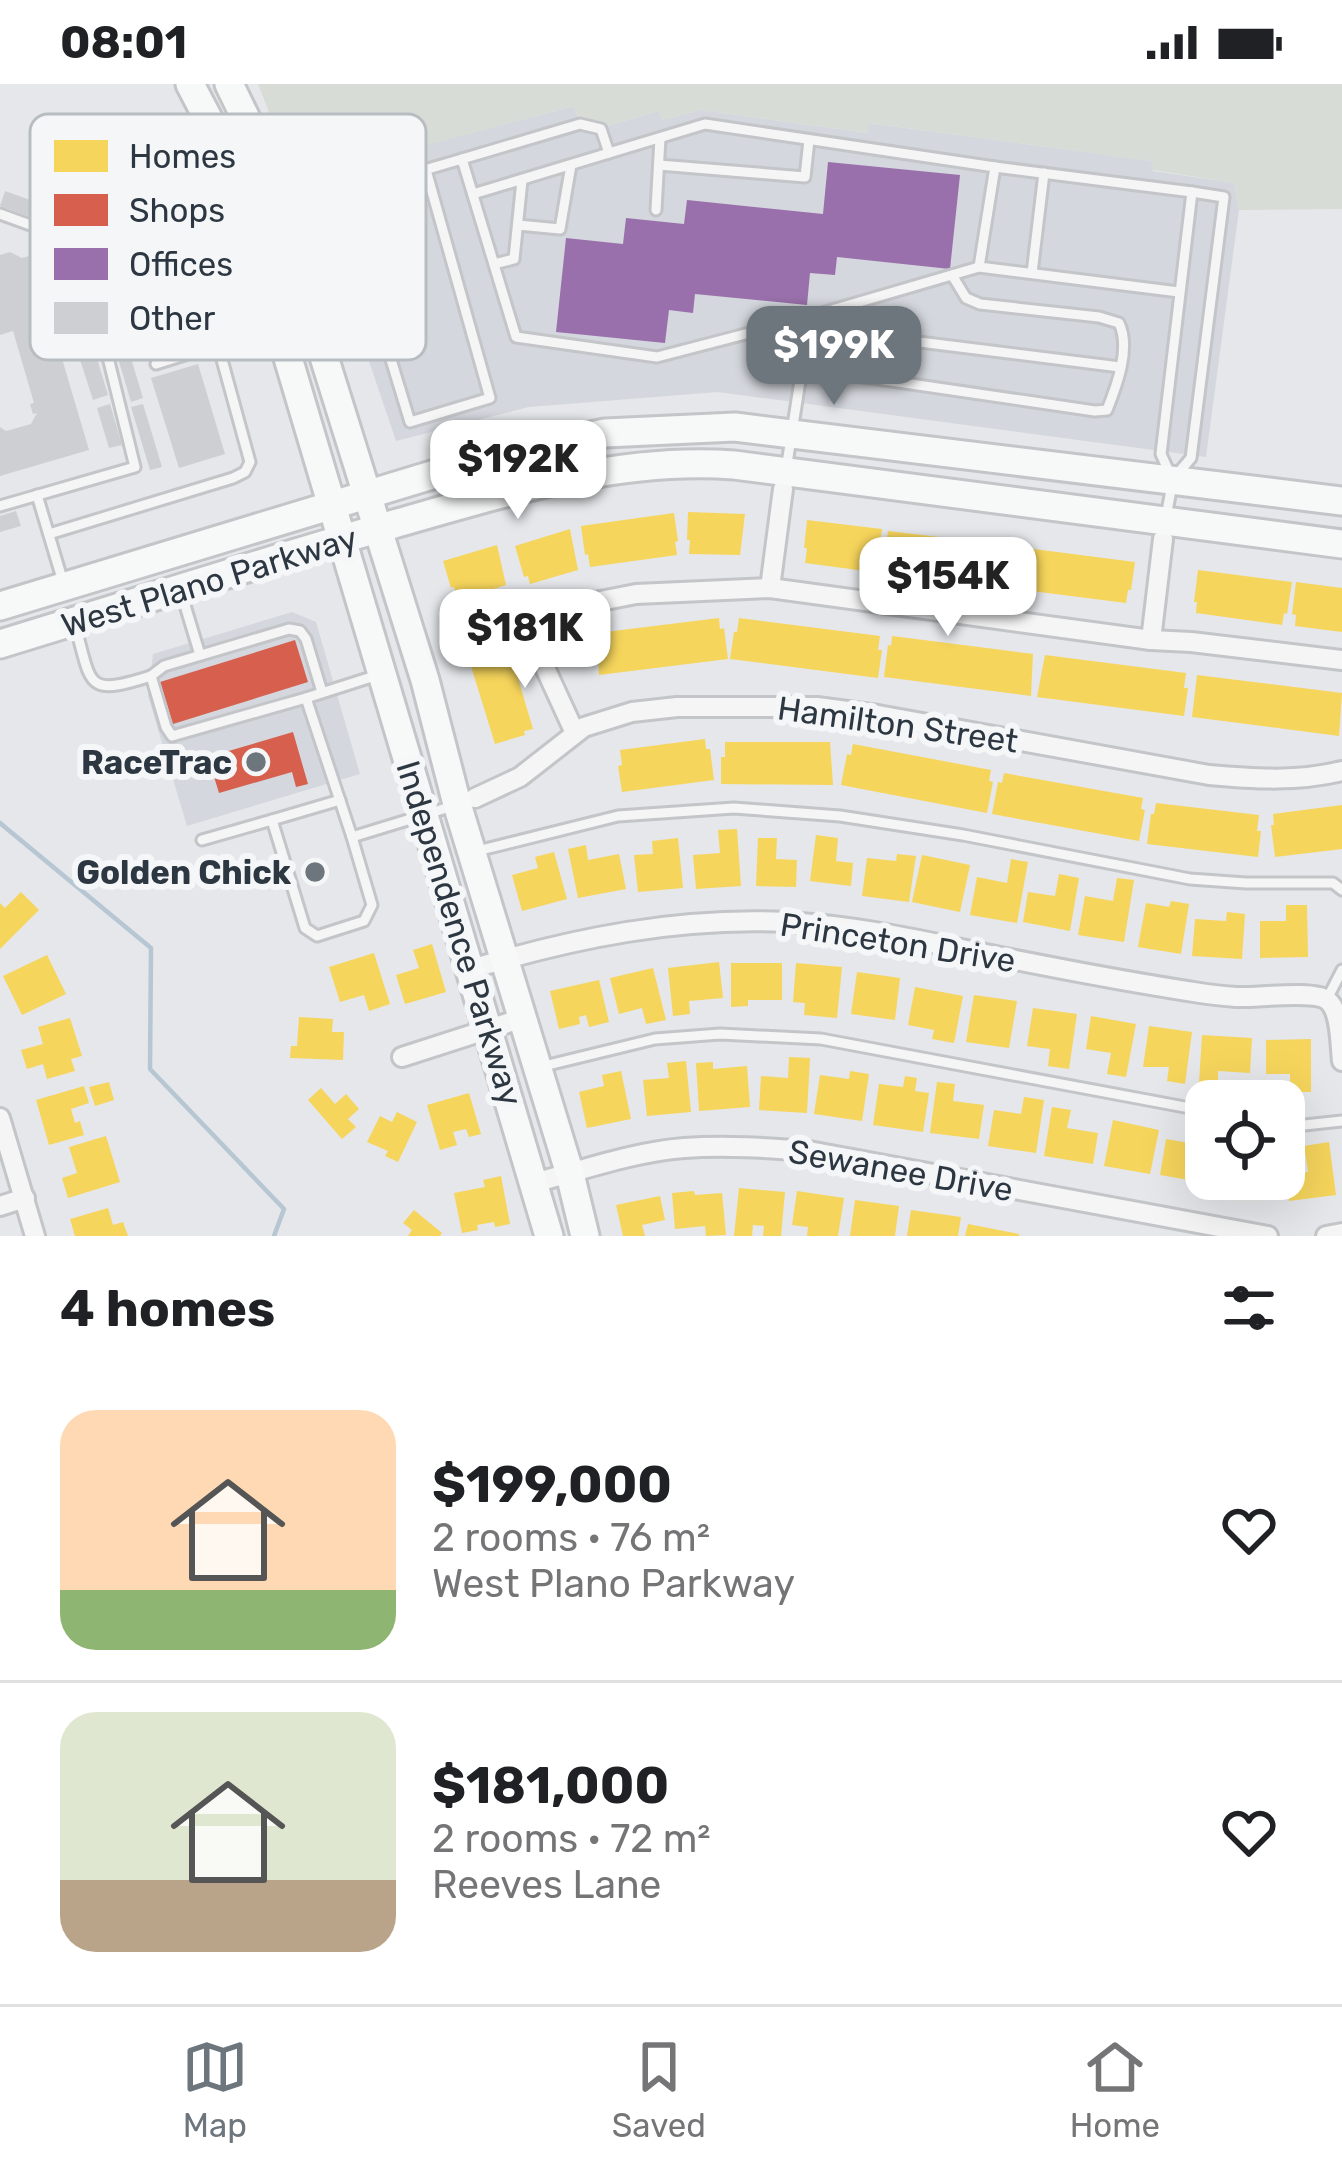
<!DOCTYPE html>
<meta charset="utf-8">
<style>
:root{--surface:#fff;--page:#f6f6f6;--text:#202124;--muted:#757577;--line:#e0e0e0;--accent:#6d757d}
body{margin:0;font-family:Rubik,sans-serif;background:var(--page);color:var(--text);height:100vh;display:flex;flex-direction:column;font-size:45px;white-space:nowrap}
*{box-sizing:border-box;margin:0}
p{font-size:39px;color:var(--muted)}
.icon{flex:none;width:66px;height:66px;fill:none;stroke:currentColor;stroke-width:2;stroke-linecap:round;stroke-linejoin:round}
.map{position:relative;height:1152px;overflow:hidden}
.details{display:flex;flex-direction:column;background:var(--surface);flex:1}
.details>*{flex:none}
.controls{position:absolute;left:1185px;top:996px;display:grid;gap:24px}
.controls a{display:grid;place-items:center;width:120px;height:120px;border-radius:24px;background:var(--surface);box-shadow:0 12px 48px #0002;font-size:60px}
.price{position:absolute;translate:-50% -102px;padding:0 27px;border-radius:24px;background:#fff;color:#222;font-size:39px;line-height:78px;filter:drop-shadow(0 3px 6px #0008)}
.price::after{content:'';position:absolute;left:50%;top:72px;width:36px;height:27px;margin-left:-18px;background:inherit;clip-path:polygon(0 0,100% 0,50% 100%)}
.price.selected{background:var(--accent);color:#fff}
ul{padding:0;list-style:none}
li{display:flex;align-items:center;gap:36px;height:300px;padding:0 60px}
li+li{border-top:3px solid var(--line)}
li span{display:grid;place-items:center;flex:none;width:336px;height:240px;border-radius:36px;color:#555}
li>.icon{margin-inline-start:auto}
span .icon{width:144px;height:144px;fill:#fffc;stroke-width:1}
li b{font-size:51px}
h2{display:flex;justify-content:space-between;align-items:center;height:144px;padding:0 60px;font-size:51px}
.status{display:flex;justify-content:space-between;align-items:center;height:84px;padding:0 60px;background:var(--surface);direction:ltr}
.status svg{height:33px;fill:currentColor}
.tabs{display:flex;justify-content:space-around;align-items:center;height:168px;border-top:3px solid var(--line);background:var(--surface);font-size:33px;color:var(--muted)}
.tabs a{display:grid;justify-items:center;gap:6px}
.tabs .selected{color:var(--accent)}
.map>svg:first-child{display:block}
.built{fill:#d4d7dd}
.green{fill:#d7ddd6}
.homes{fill:#f6d55c}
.shops{fill:#d6604d}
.offices{fill:#9970ab}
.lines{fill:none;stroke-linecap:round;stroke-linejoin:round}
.stream{stroke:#b6c6d2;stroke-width:4.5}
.building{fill:#cecfd2}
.service-casing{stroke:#c3c5c8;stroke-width:15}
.minor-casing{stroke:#c3c5c8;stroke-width:24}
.secondary-casing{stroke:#c3c5c8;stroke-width:33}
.service{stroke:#f5f5f6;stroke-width:9}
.minor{stroke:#f5f5f6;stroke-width:18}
.secondary{stroke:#f7f8f8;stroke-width:27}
.poi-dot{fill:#6d757d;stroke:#f4f6f8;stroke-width:4.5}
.labels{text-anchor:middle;stroke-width:12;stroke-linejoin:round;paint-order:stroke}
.street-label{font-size:33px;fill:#2d3742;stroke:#f4f6f8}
.poi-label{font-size:33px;font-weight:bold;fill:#2d3742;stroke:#f4f6f8;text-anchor:end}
.key{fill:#f4f6f8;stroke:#b8bdc1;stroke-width:3}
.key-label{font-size:33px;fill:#2d3742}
</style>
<div class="status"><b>08:01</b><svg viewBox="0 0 49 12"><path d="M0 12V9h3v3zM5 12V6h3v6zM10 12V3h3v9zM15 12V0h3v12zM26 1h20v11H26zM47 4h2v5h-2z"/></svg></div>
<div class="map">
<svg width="1342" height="1152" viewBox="0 0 1342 1152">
<rect width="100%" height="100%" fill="#e5e7ea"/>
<g class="built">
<path d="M574,22L583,49L658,27L662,36L701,26L867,49L868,39L1152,77L1153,87L1234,99L1239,126L1206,373L718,308L529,323L396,357L312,109L332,104L327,87Z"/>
<path d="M292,528L316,538L360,690L187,742L148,612L153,570Z"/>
</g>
<path class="green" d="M258,0H1342V125L1239,126L1234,99L1153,86L1151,77L869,39L868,49L701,26L662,36L658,27L583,49L574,22L328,87L333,104L302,112Z"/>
<g class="homes">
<path d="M688,428L745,430L740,471L689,470L690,456H687Z"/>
<path d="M674,429L678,457L675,458L677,471L590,483L588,470L585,471L581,442Z"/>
<path d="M807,436L882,445L878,474H875L873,488L805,479L807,464H804Z"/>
<path d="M570,445L578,486L530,500L528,492L524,493L515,462Z"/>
<path d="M888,447L982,458L979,486H975L973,500L886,489L888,479H884Z"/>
<path d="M987,459L1135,478L1131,506H1128L1126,519L985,501L987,487H984Z"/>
<path d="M497,461L506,501L458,516L454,503L451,504L443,477Z"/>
<path d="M1198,486L1292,498L1287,530L1284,529L1282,541L1196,529L1197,518H1194Z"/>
<path d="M1296,498L1342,504V548L1295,542L1296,531L1292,530Z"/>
<path d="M719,534L720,545L724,544L728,575L599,591L597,549Z"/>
<path d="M739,534L880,552L878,566H882L878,594L730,575L734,548H737Z"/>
<path d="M503,544L533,645L524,647L525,651L495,660L462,553L488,545L489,548Z"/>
<path d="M892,552L1033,570L1031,612L884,593L888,561L891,562Z"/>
<path d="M1045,571L1186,589L1184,604H1188L1184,632L1037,613Z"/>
<path d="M1197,591L1342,609L1339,652L1192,633Z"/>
<path d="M705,655L706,665H710L714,696L622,708L618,682L622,681L620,666Z"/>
<path d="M725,658H830L833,701L721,700V673H725Z"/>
<path d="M853,660L991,686L989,697L993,698L987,729L841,701L847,670L851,671Z"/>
<path d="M1004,689L1143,714L1141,725L1145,726L1139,757L992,730L998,698L1002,699Z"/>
<path d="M1156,719L1259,731L1257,747H1261L1258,773L1147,760L1151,730H1154Z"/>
<path d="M1342,721V765L1275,773L1271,741H1274L1273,730Z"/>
<path d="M737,745L741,802L696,805L693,771L720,769L718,746Z"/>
<path d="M816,751L838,754L836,777L853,779L851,802L810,797Z"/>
<path d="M678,754L683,804L638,808L634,771L653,770L652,757Z"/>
<path d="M758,754H777L776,775L797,776L796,803L756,802Z"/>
<path d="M586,761L588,776L619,770L626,805L578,814L568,765Z"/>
<path d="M554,768L567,815L522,827L512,791L538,784L535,773Z"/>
<path d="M897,770L916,772L909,818L862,812L867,774L896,777Z"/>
<path d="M922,771L970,781L960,828L912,818Z"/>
<path d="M1011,775L1028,778L1017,839L970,831L977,793L1007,799Z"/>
<path d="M1059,790L1079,794L1070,847L1023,838L1028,808L1055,812Z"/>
<path d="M1117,794L1134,796L1124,858L1078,851L1085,812L1113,817Z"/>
<path d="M21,808L39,826L0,865V819L5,824Z"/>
<path d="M1171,817L1189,820L1181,870L1138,863L1146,819L1169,823Z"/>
<path d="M1286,821H1307L1308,873L1260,874V837H1286Z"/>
<path d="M1227,828L1245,830L1242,875L1192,872L1195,835L1226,837Z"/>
<path d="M432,860L446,908L405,920L396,891L419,884L413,866Z"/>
<path d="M374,869L390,920L369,927L364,911L340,918L329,883Z"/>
<path d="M47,871L66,910L22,931L3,892Z"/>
<path d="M719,878L723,914L689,917L690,930L673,932L668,884Z"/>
<path d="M731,879H782V916H748V922L731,923Z"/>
<path d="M796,879L842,883L837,934L804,931L805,919L793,918Z"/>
<path d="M653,884L666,936L646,940L642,924L619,930L610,894Z"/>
<path d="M857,888L900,894L895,936L851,930Z"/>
<path d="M599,896L609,938L589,943L586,931L579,933L580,940L559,945L550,907Z"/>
<path d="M915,903L963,912L954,959L932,955L934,946L908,941Z"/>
<path d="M974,911L1017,917L1009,964L966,958Z"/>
<path d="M1033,924L1077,930L1069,985L1048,982L1050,965L1027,962Z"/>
<path d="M1091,932L1136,940L1126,993L1107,990L1111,969L1086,965Z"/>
<path d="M299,933L333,935L332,948H344L343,976L290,974L291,962H297Z"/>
<path d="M70,934L82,972L71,975L75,987L47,995L43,980L27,985L21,966L43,960L38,943Z"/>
<path d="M1149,942L1192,948L1185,1000L1167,997L1169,983H1143Z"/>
<path d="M1202,951L1252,954L1250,989L1218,987V1000L1199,999Z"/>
<path d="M1311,955V1008H1290V990H1266V956Z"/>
<path d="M789,973L810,974L807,1029L759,1026L761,992L788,994Z"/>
<path d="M686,977L691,1028L647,1032L643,996L669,994L667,979Z"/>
<path d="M713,978V985L747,982L750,1023L699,1027L696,979Z"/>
<path d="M621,987L631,1035L587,1044L579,1008L604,1002L602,991Z"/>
<path d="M850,987L869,990L862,1037L814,1030L820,991L849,995Z"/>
<path d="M905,992L917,994L915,1007L929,1009L923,1048L873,1041L879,1000L903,1003Z"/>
<path d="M109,998L114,1016L95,1022L89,1003Z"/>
<path d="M937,998L955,1000L953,1017L984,1021L979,1055L930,1049Z"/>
<path d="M84,1002L89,1019L71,1025L75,1039L80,1037L84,1051L49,1061L36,1016Z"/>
<path d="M321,1004L335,1020L346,1010L359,1025L348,1035L356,1043L342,1055L308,1016Z"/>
<path d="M469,1009L481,1050L469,1053L466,1045L453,1048L457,1061L440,1066L427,1021Z"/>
<path d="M1024,1013L1044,1016L1036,1069L988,1062L994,1026L1021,1030Z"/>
<path d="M1052,1023L1071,1026L1067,1044L1098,1049L1093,1080L1044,1072Z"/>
<path d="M397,1028L417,1038L398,1078L385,1072L388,1067L367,1058L380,1032L392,1038Z"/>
<path d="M1113,1036L1159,1046L1150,1090L1104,1082Z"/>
<path d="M1197,1049L1206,1051V1099L1160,1091L1166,1055L1195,1060Z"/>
<path d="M106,1052L120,1098L68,1114L62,1094L77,1089L69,1063Z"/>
<path d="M1329,1058L1336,1111L1289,1117L1285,1091L1308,1088L1304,1062Z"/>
<path d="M501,1092L510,1140L495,1143L494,1138L477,1141L478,1146L462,1149L454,1109L485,1103L483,1096Z"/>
<path d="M1218,1095H1269L1266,1113L1216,1104Z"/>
<path d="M739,1104L785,1108L781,1152H763L764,1142L753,1141L752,1152H734Z"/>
<path d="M694,1107L695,1111L722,1109L726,1151L706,1152L705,1142L675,1145L672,1109Z"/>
<path d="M797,1107L844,1114L838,1152H807L808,1143L792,1141Z"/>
<path d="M660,1112L665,1136L642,1141L645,1152H623L616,1121Z"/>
<path d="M855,1116L899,1122L895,1152H850Z"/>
<path d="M108,1124L113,1141L123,1138L128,1152H75L70,1135Z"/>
<path d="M414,1126L442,1149L440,1152H408L412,1146L403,1139Z"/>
<path d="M911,1126L961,1133L958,1152H907Z"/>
<path d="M968,1140L1019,1150V1152H965Z"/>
</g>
<g class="shops">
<path d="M295,556L308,598L173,640L160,598Z"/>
<path d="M293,648L308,700L296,703L292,688L219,709L208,673Z"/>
</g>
<path class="offices" d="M828,78L960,91L950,185L837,173L835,191L810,189L807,221L695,210L693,229L669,226L665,259L556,248L566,154L623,160L626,134L684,140L687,116L823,130Z"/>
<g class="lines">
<path class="stream" d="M0,739L151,864L150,985L284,1125L274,1152"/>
</g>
<g class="building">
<path d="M5,107L56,125L50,140L0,122Z"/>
<path d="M10,168L22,174L29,172L36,196L48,202L86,191L92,213L54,224L56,232L50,234L89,366L0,392V343L6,347L31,340L37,329L33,330L30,320L34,319L13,247L0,251V171Z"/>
<path d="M124,251L143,314L131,318L112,254Z"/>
<path d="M91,255L108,311L93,316L75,260Z"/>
<path d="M198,280L225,370L179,384L151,294Z"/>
<path d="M110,320L122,361L109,364L97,324Z"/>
<path d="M143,320L162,383L150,386L131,323Z"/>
<path d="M16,427L21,442L0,448V432Z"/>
</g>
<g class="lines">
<g class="service-casing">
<g id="service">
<path d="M462,75L580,40L601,45L609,69"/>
<path d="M659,81L805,93L809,56"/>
<path d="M995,83L1192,108"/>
<path d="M473,110L705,40L995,83L979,183L1179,208"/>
<path d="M341,111L410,338L490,314L426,86"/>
<path d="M656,126L660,54"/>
<path d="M0,130L58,151L92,168H122L157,179"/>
<path d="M518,141L560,145L571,81"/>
<path d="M92,168C49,187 68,216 101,230"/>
<path d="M122,168L135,183V201"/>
<path d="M494,180L514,175L522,96"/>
<path d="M1032,189L1044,89"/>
<path d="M835,225L852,244L879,253L1120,283"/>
<path d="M784,240L979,183"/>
<path d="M156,280L274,243"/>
<path d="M802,284L1095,327L1107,326C1117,301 1131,264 1119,239L1099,233L980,220L966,214L952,191"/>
<path d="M37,411L63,498"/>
<path d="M0,422L135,383L103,253L101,230L120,221L157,179L216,147L462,75L516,253L657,273L784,240L802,284L786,386"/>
<path d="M1166,433L1173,395L1191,374L1224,113L1192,108L1161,370L1170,390"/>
<path d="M49,450L233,394L245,388L250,378L218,261"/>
<path d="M181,508L200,571"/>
<path d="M75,541C92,602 85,613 151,592L166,643L172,652L306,614"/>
<path d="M381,590L306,614L352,753L453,722"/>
<path d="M151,592L164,582L289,545L300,547L306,555L322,608"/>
<path d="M340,716L272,736L305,844L317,852L364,837L372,821L352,753"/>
<path d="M202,756L272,736"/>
<path d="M473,768L618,732L734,724L840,732L963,751L1190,795L1246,799H1333L1342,806"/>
<path d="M1327,915L1342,886"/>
<path d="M544,982L655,955L720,950L821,955L1206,1027"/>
<path d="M1284,1040L1295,1042L1342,1037"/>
</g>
</g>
<g class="minor-casing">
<g id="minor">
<path d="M770,504L783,405"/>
<path d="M1151,556L1163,455"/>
<path d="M575,649L546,586L540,546L547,535L570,523L636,510L770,504L1151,556L1191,558L1342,576"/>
<path d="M475,714L520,693L584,643L632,628L677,623H817L878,631L1209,691C1254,695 1298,698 1342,687"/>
<path d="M471,885C574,854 678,833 786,838C846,841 907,853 966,866C1044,882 1122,897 1200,909C1212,911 1224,912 1236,913C1256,914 1313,906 1327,916C1341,926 1340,960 1342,977"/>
<path d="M402,973L523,934"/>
<path d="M0,1034L35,1152"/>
<path d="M534,1099C583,1086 633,1068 684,1064C726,1061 767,1064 809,1067L1268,1152"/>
<path d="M0,1122L25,1114"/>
<path d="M1326,1152L1342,1149"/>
</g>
</g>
<g class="secondary-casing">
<g id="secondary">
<path d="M190,0L213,44L239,109L549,1152"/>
<path d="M229,0L252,47L270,100L425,596L457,720L570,1090L585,1152"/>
<path d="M0,522L488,374L605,349L735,343L1342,417"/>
<path d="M0,560C131,520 262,478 394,440C503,409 620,372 734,381L1342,460"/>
</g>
</g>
<use href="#service" class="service"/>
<use href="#minor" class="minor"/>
<use href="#secondary" class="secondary"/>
</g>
<g class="poi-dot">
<circle cx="256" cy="678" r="12"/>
<circle cx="315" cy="788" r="12"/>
</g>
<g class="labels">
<g class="street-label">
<text transform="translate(209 497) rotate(-17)" y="12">West Plano Parkway</text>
<text transform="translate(898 640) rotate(8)" y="12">Hamilton Street</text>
<text transform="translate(460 849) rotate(73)" y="12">Independence Parkway</text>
<text transform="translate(898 858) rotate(9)" y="12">Princeton Drive</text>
<text transform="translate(901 1086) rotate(10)" y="12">Sewanee Drive</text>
</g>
<g class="poi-label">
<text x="232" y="690">RaceTrac</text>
<text x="291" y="800">Golden Chick</text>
</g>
</g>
<rect x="30" y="30" width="396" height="246" rx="18" class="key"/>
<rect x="54" y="56" width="54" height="32" fill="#f6d55c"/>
<rect x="54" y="110" width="54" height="32" fill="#d6604d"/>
<rect x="54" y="164" width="54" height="32" fill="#9970ab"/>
<rect x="54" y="218" width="54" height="32" fill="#cecfd2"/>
<g class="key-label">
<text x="129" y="84">Homes</text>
<text x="129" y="138">Shops</text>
<text x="129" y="192">Offices</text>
<text x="129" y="246">Other</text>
</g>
</svg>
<div class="controls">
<a><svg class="icon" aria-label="locate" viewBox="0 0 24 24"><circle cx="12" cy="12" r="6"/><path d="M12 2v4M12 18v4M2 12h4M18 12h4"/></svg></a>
</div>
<b class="price selected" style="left:834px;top:324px">$199K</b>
<b class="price" style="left:518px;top:438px">$192K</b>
<b class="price" style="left:948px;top:555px">$154K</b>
<b class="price" style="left:525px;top:607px">$181K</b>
</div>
<section class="details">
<h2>4 homes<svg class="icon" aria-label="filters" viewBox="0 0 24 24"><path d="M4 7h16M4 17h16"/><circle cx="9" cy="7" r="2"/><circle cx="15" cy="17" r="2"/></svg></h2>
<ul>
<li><span style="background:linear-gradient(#ffd9b3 75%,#8fb573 0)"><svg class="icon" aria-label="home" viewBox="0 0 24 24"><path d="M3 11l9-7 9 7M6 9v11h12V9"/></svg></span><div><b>$199,000</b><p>2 rooms · 76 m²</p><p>West Plano Parkway</p></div><svg class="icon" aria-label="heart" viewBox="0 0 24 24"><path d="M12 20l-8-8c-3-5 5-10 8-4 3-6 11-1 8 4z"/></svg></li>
<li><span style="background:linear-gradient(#dfe7d0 70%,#b9a48a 0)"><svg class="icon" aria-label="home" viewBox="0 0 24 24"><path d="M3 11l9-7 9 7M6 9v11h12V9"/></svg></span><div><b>$181,000</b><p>2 rooms · 72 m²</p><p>Reeves Lane</p></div><svg class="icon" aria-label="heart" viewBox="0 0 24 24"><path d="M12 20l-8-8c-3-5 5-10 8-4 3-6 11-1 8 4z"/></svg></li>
</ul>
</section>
<nav class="tabs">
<a class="selected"><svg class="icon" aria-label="map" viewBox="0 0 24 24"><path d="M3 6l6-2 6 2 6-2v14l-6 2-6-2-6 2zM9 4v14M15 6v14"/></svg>Map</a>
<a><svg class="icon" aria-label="saved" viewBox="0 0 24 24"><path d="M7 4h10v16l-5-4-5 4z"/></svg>Saved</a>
<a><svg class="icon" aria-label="home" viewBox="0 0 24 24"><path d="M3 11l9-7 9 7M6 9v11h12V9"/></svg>Home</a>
</nav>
